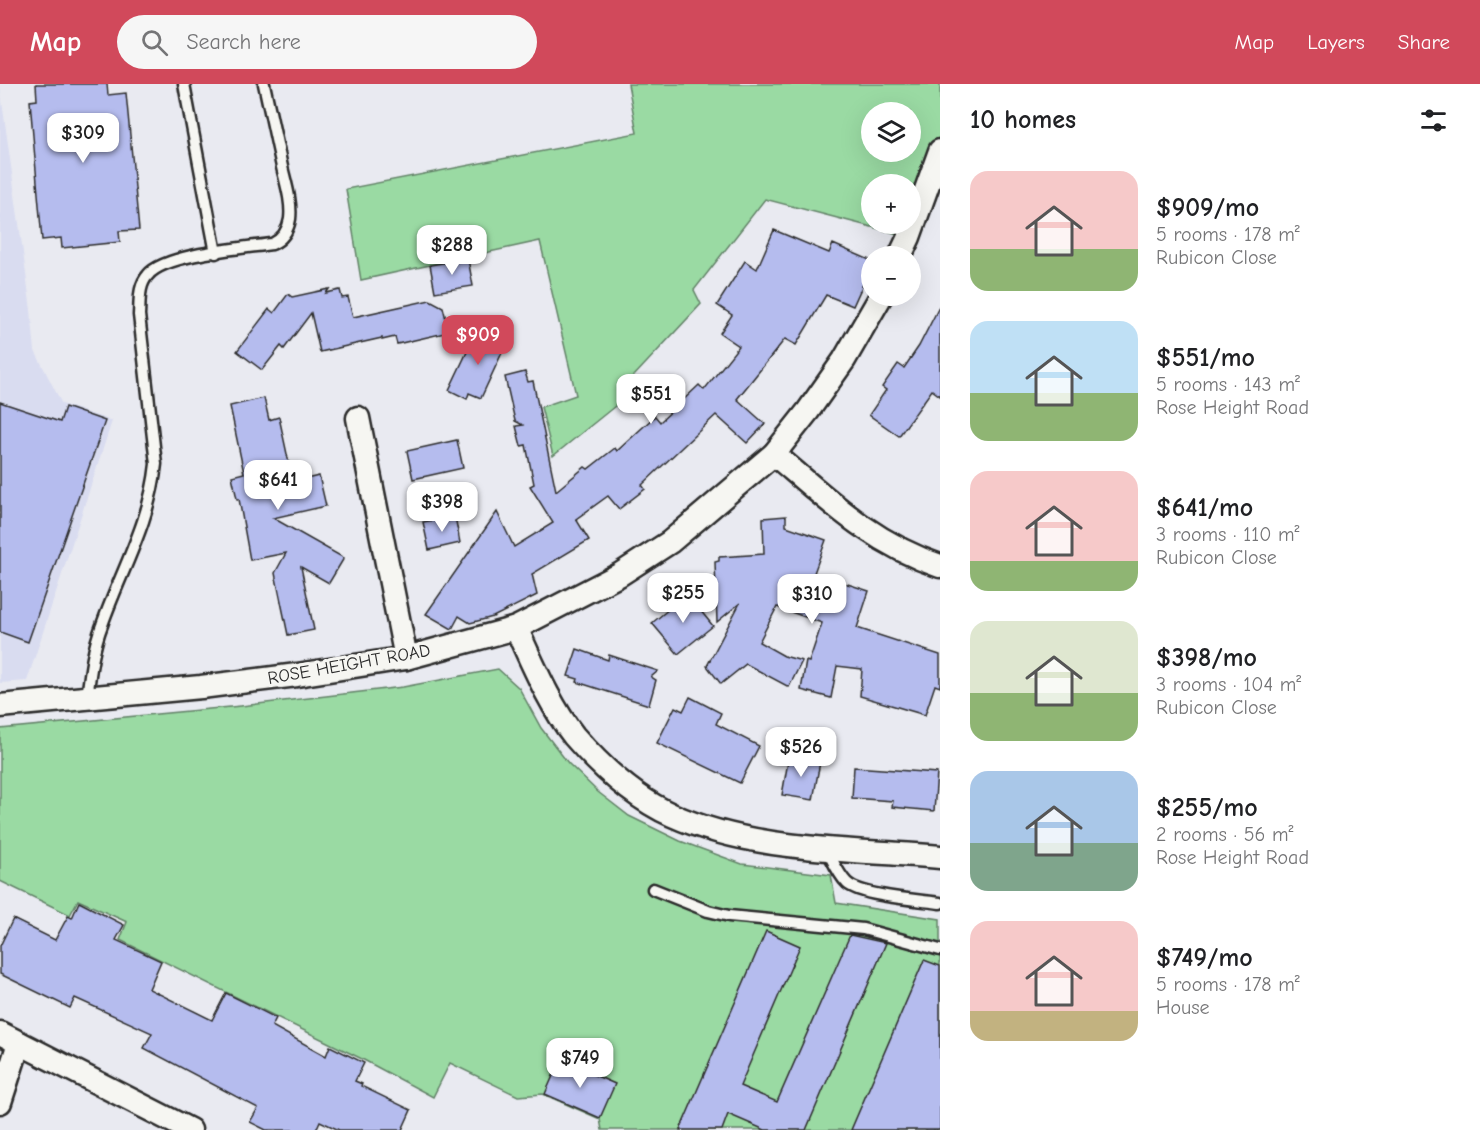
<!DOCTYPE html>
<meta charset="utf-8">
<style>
:root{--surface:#fff;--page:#f6f6f6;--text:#202124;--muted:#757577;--accent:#d1495b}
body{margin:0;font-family:"Comic Neue",sans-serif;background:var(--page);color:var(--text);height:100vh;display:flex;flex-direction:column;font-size:22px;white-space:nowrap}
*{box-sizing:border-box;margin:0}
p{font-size:20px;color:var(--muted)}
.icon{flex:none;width:33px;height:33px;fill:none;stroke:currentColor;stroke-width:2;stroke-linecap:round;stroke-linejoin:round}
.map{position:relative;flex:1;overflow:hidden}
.details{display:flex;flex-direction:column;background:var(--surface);width:540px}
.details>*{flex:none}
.fabs{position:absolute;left:861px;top:18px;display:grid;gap:12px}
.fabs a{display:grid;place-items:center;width:60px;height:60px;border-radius:50%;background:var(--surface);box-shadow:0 6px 24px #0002;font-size:30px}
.price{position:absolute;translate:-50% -51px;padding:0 14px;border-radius:12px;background:#fff;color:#222;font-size:20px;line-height:39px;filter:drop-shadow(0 2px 3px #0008)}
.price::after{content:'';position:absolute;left:50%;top:36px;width:18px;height:14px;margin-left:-9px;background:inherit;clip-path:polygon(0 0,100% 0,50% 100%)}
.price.on{background:var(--accent);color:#fff}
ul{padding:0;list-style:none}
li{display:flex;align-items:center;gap:18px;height:150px;padding:0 30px}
li span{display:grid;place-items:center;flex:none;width:168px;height:120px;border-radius:18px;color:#555}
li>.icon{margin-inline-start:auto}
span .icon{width:72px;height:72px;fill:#fffc;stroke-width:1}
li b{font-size:26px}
h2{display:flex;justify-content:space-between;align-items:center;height:72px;padding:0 30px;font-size:26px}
header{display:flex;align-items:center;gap:36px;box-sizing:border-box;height:84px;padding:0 30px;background:var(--accent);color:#fff}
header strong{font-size:28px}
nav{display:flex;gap:33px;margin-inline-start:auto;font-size:21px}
.search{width:420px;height:54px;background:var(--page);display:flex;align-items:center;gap:15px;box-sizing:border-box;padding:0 21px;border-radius:33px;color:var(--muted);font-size:22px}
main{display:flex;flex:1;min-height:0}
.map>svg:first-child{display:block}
.built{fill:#d9dcf0}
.green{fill:#9adaa3;stroke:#628267;stroke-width:1.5;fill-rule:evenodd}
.building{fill:#b5bcee;stroke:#2b2b2b;stroke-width:1.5}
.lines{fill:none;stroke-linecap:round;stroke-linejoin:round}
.lane-casing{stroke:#2b2b2b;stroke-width:15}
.street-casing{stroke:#2b2b2b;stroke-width:27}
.lane{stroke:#f6f6f2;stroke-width:10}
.street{stroke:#f6f6f2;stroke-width:22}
.labels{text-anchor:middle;stroke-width:6;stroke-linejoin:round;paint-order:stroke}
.street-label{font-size:18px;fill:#2b2b2b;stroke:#f6f6f2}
</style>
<header>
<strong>Map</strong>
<div class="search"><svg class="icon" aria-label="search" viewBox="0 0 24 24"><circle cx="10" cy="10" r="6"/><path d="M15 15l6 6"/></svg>Search here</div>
<nav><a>Map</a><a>Layers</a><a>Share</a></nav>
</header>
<main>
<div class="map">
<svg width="940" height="1046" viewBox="0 0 940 1046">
<rect width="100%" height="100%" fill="#e9eaf1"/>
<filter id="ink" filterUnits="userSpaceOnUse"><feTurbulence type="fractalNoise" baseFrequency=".0167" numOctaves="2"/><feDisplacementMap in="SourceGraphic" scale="12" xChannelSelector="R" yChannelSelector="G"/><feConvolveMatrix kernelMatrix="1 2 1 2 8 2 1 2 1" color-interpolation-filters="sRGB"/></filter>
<g filter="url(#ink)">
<path class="built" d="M0,3L31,226L35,267L62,320L112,337L27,597L0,599Z"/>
<g class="green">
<path d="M628,0H940V70L910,153L765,115L694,206L701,220L633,293L640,302L553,372L541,323L576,311L540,157L361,196L346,105L637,49ZM872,28H910V68H872ZM872,100H910V140H872Z"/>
<path d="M498,585L519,604L541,644L568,679L598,708L629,732L680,757L742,780L831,791L836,819L940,835V1046H602L600,1035L543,1010L518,1012L450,979L433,1013L362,975L120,856L127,838L78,816L70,831L0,797V645L241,622L403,603Z"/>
</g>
<g class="building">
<path d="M36,0H107L108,11L126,9L139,146L119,147L120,158L62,164L61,154L42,156L30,17L37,16Z"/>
<path d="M774,146L829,169L833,160L872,177V180L853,222L826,211L796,261L785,255L737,315L765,340L747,359L716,331L642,401L645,405L619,425L608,412L576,435L589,456L532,490L537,511L493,533L470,539L459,532L452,545L426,530L497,428L514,463L553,439L530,402L534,400L526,361L521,362L516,342L523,341L515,337L505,293L525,288L528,298L533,297L556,407L585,383L588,385L615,364L617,367L655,332L660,338L699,301L704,306L739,262L720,249L732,231L717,221L745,177L757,185Z"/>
<path d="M468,175L473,202L435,208L430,181Z"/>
<path d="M329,205L326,209L340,206L342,214L348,213L353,233L430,216L443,223L449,248L397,260L395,253L382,256V254L320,268L311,229L284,265L281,262L262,286L237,267L269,225L274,229L288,210L292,213Z"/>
<path d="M940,221V312L932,306L899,352L869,331L886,306L882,303L898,280L904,284L919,262Z"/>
<path d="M477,247L506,260L481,314L469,309L467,315L449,306Z"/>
<path d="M264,314L269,336L279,333L293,398L319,392L326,422L273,434L344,474L329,499L301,483L314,546L288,551L275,489L286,469L250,476L239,415H237L232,392L244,389L230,322Z"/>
<path d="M0,318L60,338L65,323L105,337L28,558L0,548Z"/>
<path d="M457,356L463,384L413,395L407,367Z"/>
<path d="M455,432L460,459L429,466L423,438Z"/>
<path d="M786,432V442L826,456L814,489L869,507L857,544L940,571V603L935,601L925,631L860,612L862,585L837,582L831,614L801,606L806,577L809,578L822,539L777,523L759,558L784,572L802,577L789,603L746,580L721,600L707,582L740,519L717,538L715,478L719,477V473L764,470L763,434Z"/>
<path d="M687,510L713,542L678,570L652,539Z"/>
<path d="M577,565L608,576L609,571L658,587L651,593L656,596L649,621L577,598L578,595L568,592Z"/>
<path d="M690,613L721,629L716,640L759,662L740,699L657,659L675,623L683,627Z"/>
<path d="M789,672L820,678L813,716L782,711Z"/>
<path d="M854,683L937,689L934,727L892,723L893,717L852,714Z"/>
<path d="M79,818L124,841L116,856L161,877L149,905L212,936L226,909L276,934L272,942L326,972L330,962L364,979L355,997L362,1000L361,1002L411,1026L402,1046H339L320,1037L316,1046H266L250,1038L258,1024L144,964L152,949L75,914L70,924L0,890V862L13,835L55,856L68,832L72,834Z"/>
<path d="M766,847L800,862L740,1002L777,1018L850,851L886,859L806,1046H765L728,1030L722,1046H680Z"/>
<path d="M924,876L940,882V1046H851Z"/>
<path d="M560,976L615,1000L600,1034L545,1010Z"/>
</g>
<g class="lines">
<g class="lane-casing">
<g id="lane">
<path d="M184,0L216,169"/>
<path d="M87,614C90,590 93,564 102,541C121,487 150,438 156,380L139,231C140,217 138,202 148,191C165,170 244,164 272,160C283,155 288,147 290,135C292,118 286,100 282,83C276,56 270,28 264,0"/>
<path d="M827,766C833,777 838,790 847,799C861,812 919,816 940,819"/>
<path d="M653,805L708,827L729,832L863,845L940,866"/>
</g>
</g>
<g class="street-casing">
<g id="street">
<path d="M900,172L909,153L940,67"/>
<path d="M358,334L406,574"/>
<path d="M774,370C827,415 873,460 940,482"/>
<path d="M516,544C533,580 549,620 574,652C601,683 634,714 672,731C754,768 852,765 940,773"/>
<path d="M0,622L201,603L297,591L406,574L516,544L619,491L670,458L774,370L808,327L844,276L881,212"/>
<path d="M0,949L190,1046"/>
<path d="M0,1018L19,959"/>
</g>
</g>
<use href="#lane" class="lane"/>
<use href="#street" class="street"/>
</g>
</g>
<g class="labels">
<g class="street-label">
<text transform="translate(349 580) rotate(-10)" y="6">ROSE HEIGHT ROAD</text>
</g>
</g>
</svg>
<div class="fabs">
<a><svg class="icon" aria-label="layers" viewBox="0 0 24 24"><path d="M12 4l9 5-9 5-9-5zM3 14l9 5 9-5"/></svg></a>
<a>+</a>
<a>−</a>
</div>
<b class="price" style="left:83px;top:80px">$309</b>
<b class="price" style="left:452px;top:192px">$288</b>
<b class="price on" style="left:478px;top:282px">$909</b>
<b class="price" style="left:651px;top:341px">$551</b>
<b class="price" style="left:278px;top:427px">$641</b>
<b class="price" style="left:442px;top:449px">$398</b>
<b class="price" style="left:683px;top:540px">$255</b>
<b class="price" style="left:812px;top:541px">$310</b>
<b class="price" style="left:801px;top:694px">$526</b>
<b class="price" style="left:580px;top:1005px">$749</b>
</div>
<section class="details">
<h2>10 homes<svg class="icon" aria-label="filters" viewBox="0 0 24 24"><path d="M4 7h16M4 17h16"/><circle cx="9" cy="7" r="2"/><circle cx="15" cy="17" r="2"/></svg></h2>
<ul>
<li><span style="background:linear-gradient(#f6c9c9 65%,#8fb573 0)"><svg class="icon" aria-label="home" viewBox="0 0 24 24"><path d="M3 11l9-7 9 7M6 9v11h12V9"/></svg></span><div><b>$909/mo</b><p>5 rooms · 178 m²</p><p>Rubicon Close</p></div></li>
<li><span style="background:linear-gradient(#bfe0f5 60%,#8fb573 0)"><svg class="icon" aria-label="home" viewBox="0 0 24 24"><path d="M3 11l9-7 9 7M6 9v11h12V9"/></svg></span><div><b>$551/mo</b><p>5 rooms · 143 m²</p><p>Rose Height Road</p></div></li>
<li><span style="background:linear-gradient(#f6c9c9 75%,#8fb573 0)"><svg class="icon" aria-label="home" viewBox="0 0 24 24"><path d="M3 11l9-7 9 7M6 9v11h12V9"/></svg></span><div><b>$641/mo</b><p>3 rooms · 110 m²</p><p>Rubicon Close</p></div></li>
<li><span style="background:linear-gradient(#dfe7d0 60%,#8fb573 0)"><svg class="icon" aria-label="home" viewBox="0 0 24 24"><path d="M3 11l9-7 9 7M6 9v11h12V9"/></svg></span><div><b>$398/mo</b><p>3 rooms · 104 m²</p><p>Rubicon Close</p></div></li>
<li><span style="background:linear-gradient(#a9c7e8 60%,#7fa58c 0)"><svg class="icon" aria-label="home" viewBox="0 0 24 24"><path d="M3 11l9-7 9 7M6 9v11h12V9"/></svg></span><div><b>$255/mo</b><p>2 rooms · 56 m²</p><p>Rose Height Road</p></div></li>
<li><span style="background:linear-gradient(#f6c9c9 75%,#c2b280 0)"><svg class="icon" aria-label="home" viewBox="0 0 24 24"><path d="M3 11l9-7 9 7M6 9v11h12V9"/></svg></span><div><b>$749/mo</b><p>5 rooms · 178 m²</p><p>House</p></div></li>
</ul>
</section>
</main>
